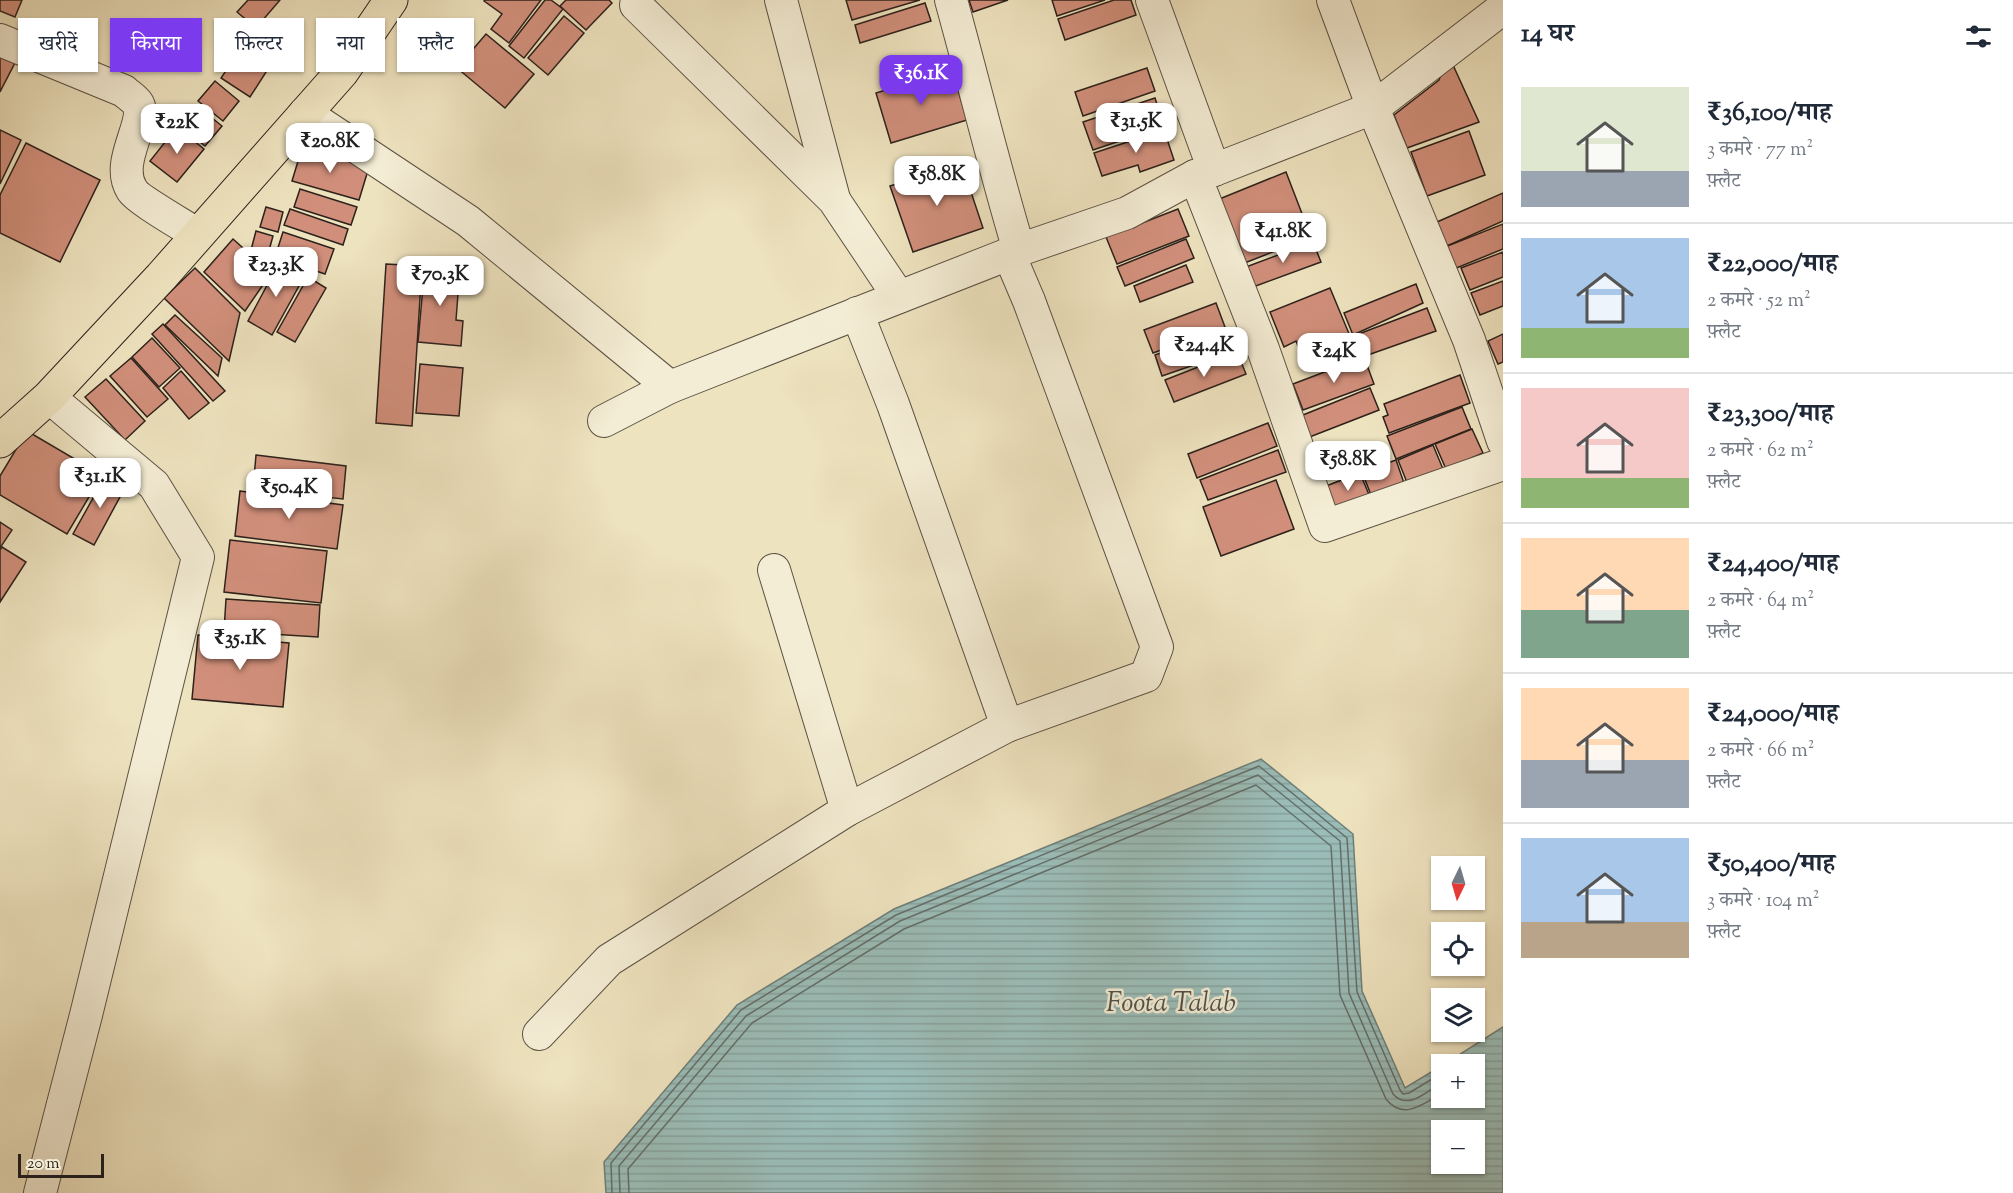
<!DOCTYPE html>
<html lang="hi">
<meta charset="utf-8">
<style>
:root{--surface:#fff;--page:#f2f2f3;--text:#1f2937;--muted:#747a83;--line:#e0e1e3;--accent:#7c3aed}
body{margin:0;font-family:"Sorts Mill Goudy","Noto Serif Devanagari",serif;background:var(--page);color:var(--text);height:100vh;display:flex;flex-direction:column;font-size:22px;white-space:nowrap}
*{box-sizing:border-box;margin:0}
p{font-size:20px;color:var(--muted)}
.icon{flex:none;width:33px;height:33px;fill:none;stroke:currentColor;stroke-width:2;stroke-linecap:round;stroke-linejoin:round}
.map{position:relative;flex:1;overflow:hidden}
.sheet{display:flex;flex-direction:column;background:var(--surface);width:510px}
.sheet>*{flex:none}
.banner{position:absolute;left:18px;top:18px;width:570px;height:54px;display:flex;gap:12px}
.needle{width:39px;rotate:185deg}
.buttons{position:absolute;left:1431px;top:856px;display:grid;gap:12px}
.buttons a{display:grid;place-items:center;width:54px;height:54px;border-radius:0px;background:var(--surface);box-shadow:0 2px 4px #0004;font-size:30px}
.scale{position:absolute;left:18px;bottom:15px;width:86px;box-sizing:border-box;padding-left:6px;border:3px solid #2c211b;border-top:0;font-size:16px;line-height:21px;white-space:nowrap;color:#2c211b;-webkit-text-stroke:4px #f4edd5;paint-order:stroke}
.price{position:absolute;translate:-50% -51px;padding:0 14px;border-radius:12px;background:#fff;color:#222;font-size:20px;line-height:39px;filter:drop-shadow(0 2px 3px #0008)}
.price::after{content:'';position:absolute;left:50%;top:36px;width:18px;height:14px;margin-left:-9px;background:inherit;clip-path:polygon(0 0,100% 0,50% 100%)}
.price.active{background:var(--accent);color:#fff}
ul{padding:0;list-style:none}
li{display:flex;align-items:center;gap:18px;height:150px;padding:0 18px}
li+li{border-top:2px solid var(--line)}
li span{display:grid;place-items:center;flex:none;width:168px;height:120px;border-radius:0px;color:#555}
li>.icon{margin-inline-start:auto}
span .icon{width:72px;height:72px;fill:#fffc;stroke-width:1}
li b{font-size:26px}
h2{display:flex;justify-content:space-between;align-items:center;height:72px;padding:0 18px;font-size:26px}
.tag{padding:0 21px;border-radius:0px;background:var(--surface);box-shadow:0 2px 4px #0004;font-size:21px;line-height:54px}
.tag.active{background:var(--accent);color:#fff}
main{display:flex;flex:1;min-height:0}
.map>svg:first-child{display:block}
.water{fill:url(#water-rules);stroke:#6f7f79;stroke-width:1.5;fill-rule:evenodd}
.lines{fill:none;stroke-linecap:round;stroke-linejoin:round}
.shore{stroke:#646f6a;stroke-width:1.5}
.building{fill:#d18f7b;stroke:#2c211b;stroke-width:1.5}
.minor-casing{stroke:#5c5244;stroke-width:34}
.major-casing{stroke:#2c211b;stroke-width:35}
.minor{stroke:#f4edd5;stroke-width:32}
.major{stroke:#eee3bf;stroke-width:33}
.labels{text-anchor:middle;stroke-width:5;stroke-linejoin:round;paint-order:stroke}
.water-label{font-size:27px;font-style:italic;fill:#4d504a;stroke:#f4edd5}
</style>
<main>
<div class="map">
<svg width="1503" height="1193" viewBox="0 0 1503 1193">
<defs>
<pattern id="water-rules" width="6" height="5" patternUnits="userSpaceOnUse" patternTransform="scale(1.5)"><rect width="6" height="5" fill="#9bbdb8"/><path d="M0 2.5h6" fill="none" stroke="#86a29e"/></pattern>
</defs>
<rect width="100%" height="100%" fill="#eee3bf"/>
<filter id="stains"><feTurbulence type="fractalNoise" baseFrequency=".00333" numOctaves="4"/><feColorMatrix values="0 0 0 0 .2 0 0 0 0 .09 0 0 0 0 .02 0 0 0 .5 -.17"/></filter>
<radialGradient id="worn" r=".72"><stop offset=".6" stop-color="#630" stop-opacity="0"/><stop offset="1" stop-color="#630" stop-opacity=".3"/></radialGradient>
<path class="water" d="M1261,759L1353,834L1362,991L1405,1088L1441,1066L1442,1098H1474V1065H1443L1503,1027V1193H606L604,1162L737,1005L894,909ZM1442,1131H1474V1164H1442Z"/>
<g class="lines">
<g class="shore">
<path d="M612,1193L611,1163L741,1010L896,915L1259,766L1347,838L1357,992L1400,1090L1403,1094L1409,1093L1442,1073"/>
<path d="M620,1193L619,1166L746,1016L900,921L1258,775L1340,841L1349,993L1393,1094C1408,1111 1428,1091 1442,1082"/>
<path d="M629,1193L628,1169L752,1023L904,929L1256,785L1331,846L1340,995L1386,1099C1403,1121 1424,1104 1442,1093"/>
</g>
</g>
<g class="building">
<path d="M0,0H22L15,17L0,11Z"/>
<path d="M248,0H280L256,28L237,12Z"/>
<path d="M485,0H541L509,43L491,29L502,14L484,1Z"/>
<path d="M545,0H551L563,9L524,58L509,46Z"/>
<path d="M566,0H609L612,3L586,30L560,6Z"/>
<path d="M846,0H920L852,20Z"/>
<path d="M969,0H1008L973,12Z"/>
<path d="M1052,0H1105L1057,16Z"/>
<path d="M1114,0H1131L1136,15L1065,40L1058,19Z"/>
<path d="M925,3L931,21L860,43L855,25Z"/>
<path d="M564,16L584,33L548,75L528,58Z"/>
<path d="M486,34L534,74L505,108L457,68Z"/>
<path d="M0,46L19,55L0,92Z"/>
<path d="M240,50L268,69L250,97L221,78Z"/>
<path d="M1453,65L1479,122L1407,148L1394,115L1439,80L1441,74Z"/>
<path d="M1147,68L1155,91L1083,116L1075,92Z"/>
<path d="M952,70L967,120L891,143L876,93Z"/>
<path d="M215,81L239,101L223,121L198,101Z"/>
<path d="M1155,98L1164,126L1093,150L1083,122Z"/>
<path d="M197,106L222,126L205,146L180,126Z"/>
<path d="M177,127L204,149L177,182L150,161Z"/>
<path d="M0,130L21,140L0,184Z"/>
<path d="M1164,130L1174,160L1140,172L1138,165L1102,176L1094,153Z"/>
<path d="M1469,131L1485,175L1427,196L1411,152Z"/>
<path d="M26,143L100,180L60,262L0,233V195Z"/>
<path d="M302,148L369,167L359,200L292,181Z"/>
<path d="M960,159L983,228L913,252L890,186L943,169L941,165Z"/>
<path d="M1286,172L1311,237L1242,264L1217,200Z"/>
<path d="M300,189L357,207L351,225L294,207Z"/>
<path d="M1503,193V221L1447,246L1437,222Z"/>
<path d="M266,207L283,212L278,232L260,227Z"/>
<path d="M290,209L348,229L343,245L284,225Z"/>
<path d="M1178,209L1189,236L1117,264L1106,237Z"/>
<path d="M1503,224V249L1454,269L1445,247Z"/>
<path d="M256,231L273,236L268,254L251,250Z"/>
<path d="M283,232L334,249L325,274L275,257Z"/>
<path d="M233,239L271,273L245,311L204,272Z"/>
<path d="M1186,239L1194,258L1125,286L1117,267Z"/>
<path d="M1313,242L1321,262L1253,287L1246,267Z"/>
<path d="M1503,252V277L1470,290L1461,268Z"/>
<path d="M280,261L305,275L272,335L248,321Z"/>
<path d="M386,264L422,266L412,426L376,423Z"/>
<path d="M425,265L460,268L456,320L463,321L461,346L418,342Z"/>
<path d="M1186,265L1193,282L1140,302L1134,286Z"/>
<path d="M195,268L240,313L229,361L164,298Z"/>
<path d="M308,277L326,288L295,342L277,332Z"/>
<path d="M1503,281V306L1480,315L1471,293Z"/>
<path d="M1416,284L1423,303L1353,335L1344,313Z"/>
<path d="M1330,288L1350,336L1328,345L1324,335L1298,346L1296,341L1284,347L1270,312Z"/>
<path d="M1216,303L1225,327L1153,353L1144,330Z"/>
<path d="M1427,308L1436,331L1365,356L1356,335Z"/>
<path d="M175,315L222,358L218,376L165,325Z"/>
<path d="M163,324L225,391L213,401L152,334Z"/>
<path d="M1230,329L1237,350L1162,376L1155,355Z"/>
<path d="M1503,334V362L1498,364L1488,341Z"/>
<path d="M152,338L180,368L159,387L132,357Z"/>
<path d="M1239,357L1246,374L1174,402L1165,380L1216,360L1218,364Z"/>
<path d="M1364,357L1374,384L1303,410L1293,384Z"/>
<path d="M131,358L168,399L147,417L110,376Z"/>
<path d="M420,364L463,368L459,416L416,413Z"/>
<path d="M181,371L209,403L189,419L163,388Z"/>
<path d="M1460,375L1470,403L1389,433L1383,417L1388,415L1384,404Z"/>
<path d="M106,379L145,421L125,440L85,397Z"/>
<path d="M1370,388L1379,410L1307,438L1298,417Z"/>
<path d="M1462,407L1471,429L1396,459L1387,436Z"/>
<path d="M1268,423L1277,446L1197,478L1188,454Z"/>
<path d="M1472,429L1483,453L1446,469L1435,444Z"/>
<path d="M27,431L102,475L67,534L0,495V476Z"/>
<path d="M1433,445L1443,469L1408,485L1398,460Z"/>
<path d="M1278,450L1286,472L1208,500L1200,480Z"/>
<path d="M256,455L346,466L343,499L253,489Z"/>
<path d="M1396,460L1404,483L1371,495L1362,472Z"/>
<path d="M107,473L127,484L94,545L73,534Z"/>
<path d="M1360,473L1370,497L1336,511L1326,486Z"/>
<path d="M1276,480L1294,529L1221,556L1203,507Z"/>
<path d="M240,491L343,505L337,549L235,536Z"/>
<path d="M0,522L12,530L0,548Z"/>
<path d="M230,540L327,551L321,603L224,592Z"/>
<path d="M2,547L26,562L0,602V550Z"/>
<path d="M226,599L320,605L318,637L224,631Z"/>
<path d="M198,635L289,643L283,707L192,699Z"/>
</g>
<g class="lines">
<g class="minor-casing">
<g id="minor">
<path d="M781,0L834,199"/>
<path d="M951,0C974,83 994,167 1019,250L1127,213L1195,176"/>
<path d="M1152,0L1214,170L1373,108L1503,8"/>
<path d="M1333,0L1373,108L1469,340L1503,441"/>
<path d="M636,5L834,200L899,297"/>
<path d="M0,40L124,91C128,95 135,99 138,104C148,123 114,162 132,190C137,199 186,227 198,235"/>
<path d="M305,113L468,221L670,387"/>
<path d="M1214,170L1195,176L1263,349L1325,526L1503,464"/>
<path d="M857,313L893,404L1007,726"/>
<path d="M604,421L670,387L1019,250"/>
<path d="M774,570L847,810"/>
<path d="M539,1034L609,960L847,810L1007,726L1146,676L1157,647L1029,301L1009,254"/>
<path d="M40,1193L86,1015L198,557L154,485L49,397"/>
</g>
</g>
<g class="major-casing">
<path id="major" d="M0,441L49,397L161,277L342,72L391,0"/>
</g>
<use href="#minor" class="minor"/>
<use href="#major" class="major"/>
</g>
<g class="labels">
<g class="water-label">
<text x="1171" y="1011">Foota Talab</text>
</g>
</g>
<rect width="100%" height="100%" filter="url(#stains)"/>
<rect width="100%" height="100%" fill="url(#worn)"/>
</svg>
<div class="buttons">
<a><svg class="needle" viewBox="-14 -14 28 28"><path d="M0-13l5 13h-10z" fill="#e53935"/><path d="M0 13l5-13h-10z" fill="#747a83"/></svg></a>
<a><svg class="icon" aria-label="locate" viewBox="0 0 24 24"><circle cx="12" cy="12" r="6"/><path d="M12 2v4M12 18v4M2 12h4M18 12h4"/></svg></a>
<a><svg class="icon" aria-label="layers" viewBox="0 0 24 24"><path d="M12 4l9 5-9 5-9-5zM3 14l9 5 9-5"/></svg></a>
<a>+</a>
<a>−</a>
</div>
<div class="scale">20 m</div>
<b class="price active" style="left:921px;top:106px">₹36.1K</b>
<b class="price" style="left:1136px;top:154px">₹31.5K</b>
<b class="price" style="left:177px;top:155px">₹22K</b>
<b class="price" style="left:330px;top:174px">₹20.8K</b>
<b class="price" style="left:937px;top:207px">₹58.8K</b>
<b class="price" style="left:1283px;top:264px">₹41.8K</b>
<b class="price" style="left:276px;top:298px">₹23.3K</b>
<b class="price" style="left:440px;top:307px">₹70.3K</b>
<b class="price" style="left:1204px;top:378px">₹24.4K</b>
<b class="price" style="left:1334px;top:384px">₹24K</b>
<b class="price" style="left:1348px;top:492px">₹58.8K</b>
<b class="price" style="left:100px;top:509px">₹31.1K</b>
<b class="price" style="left:289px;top:520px">₹50.4K</b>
<b class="price" style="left:240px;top:671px">₹35.1K</b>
<div class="banner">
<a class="tag">खरीदें</a>
<a class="tag active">किराया</a>
<a class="tag">फ़िल्टर</a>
<a class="tag">नया</a>
<a class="tag">फ़्लैट</a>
</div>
</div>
<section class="sheet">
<h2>14 घर<svg class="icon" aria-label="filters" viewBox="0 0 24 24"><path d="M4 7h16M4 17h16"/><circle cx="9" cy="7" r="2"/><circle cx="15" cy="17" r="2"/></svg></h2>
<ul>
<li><span style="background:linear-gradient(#dfe7d0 70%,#9aa5b1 0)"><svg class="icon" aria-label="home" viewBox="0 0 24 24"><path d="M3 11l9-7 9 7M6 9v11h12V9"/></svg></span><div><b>₹36,100/माह</b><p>3 कमरे · 77 m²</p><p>फ़्लैट</p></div></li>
<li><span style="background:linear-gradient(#a9c7e8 75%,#8fb573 0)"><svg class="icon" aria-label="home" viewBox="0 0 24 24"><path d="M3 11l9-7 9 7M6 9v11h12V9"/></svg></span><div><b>₹22,000/माह</b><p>2 कमरे · 52 m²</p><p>फ़्लैट</p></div></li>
<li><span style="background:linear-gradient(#f6c9c9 75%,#8fb573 0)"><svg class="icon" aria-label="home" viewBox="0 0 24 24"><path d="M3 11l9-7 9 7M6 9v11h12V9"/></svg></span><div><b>₹23,300/माह</b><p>2 कमरे · 62 m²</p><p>फ़्लैट</p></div></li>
<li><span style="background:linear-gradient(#ffd9b3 60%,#7fa58c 0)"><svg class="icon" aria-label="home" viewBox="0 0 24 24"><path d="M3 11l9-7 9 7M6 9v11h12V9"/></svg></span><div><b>₹24,400/माह</b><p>2 कमरे · 64 m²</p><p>फ़्लैट</p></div></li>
<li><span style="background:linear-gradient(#ffd9b3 60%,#9aa5b1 0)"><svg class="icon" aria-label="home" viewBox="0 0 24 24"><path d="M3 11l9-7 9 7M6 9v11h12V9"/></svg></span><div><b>₹24,000/माह</b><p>2 कमरे · 66 m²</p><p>फ़्लैट</p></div></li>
<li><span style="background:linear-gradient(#a9c7e8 70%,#b9a48a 0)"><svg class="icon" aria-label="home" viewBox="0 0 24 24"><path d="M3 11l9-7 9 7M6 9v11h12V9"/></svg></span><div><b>₹50,400/माह</b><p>3 कमरे · 104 m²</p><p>फ़्लैट</p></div></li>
</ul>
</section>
</main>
